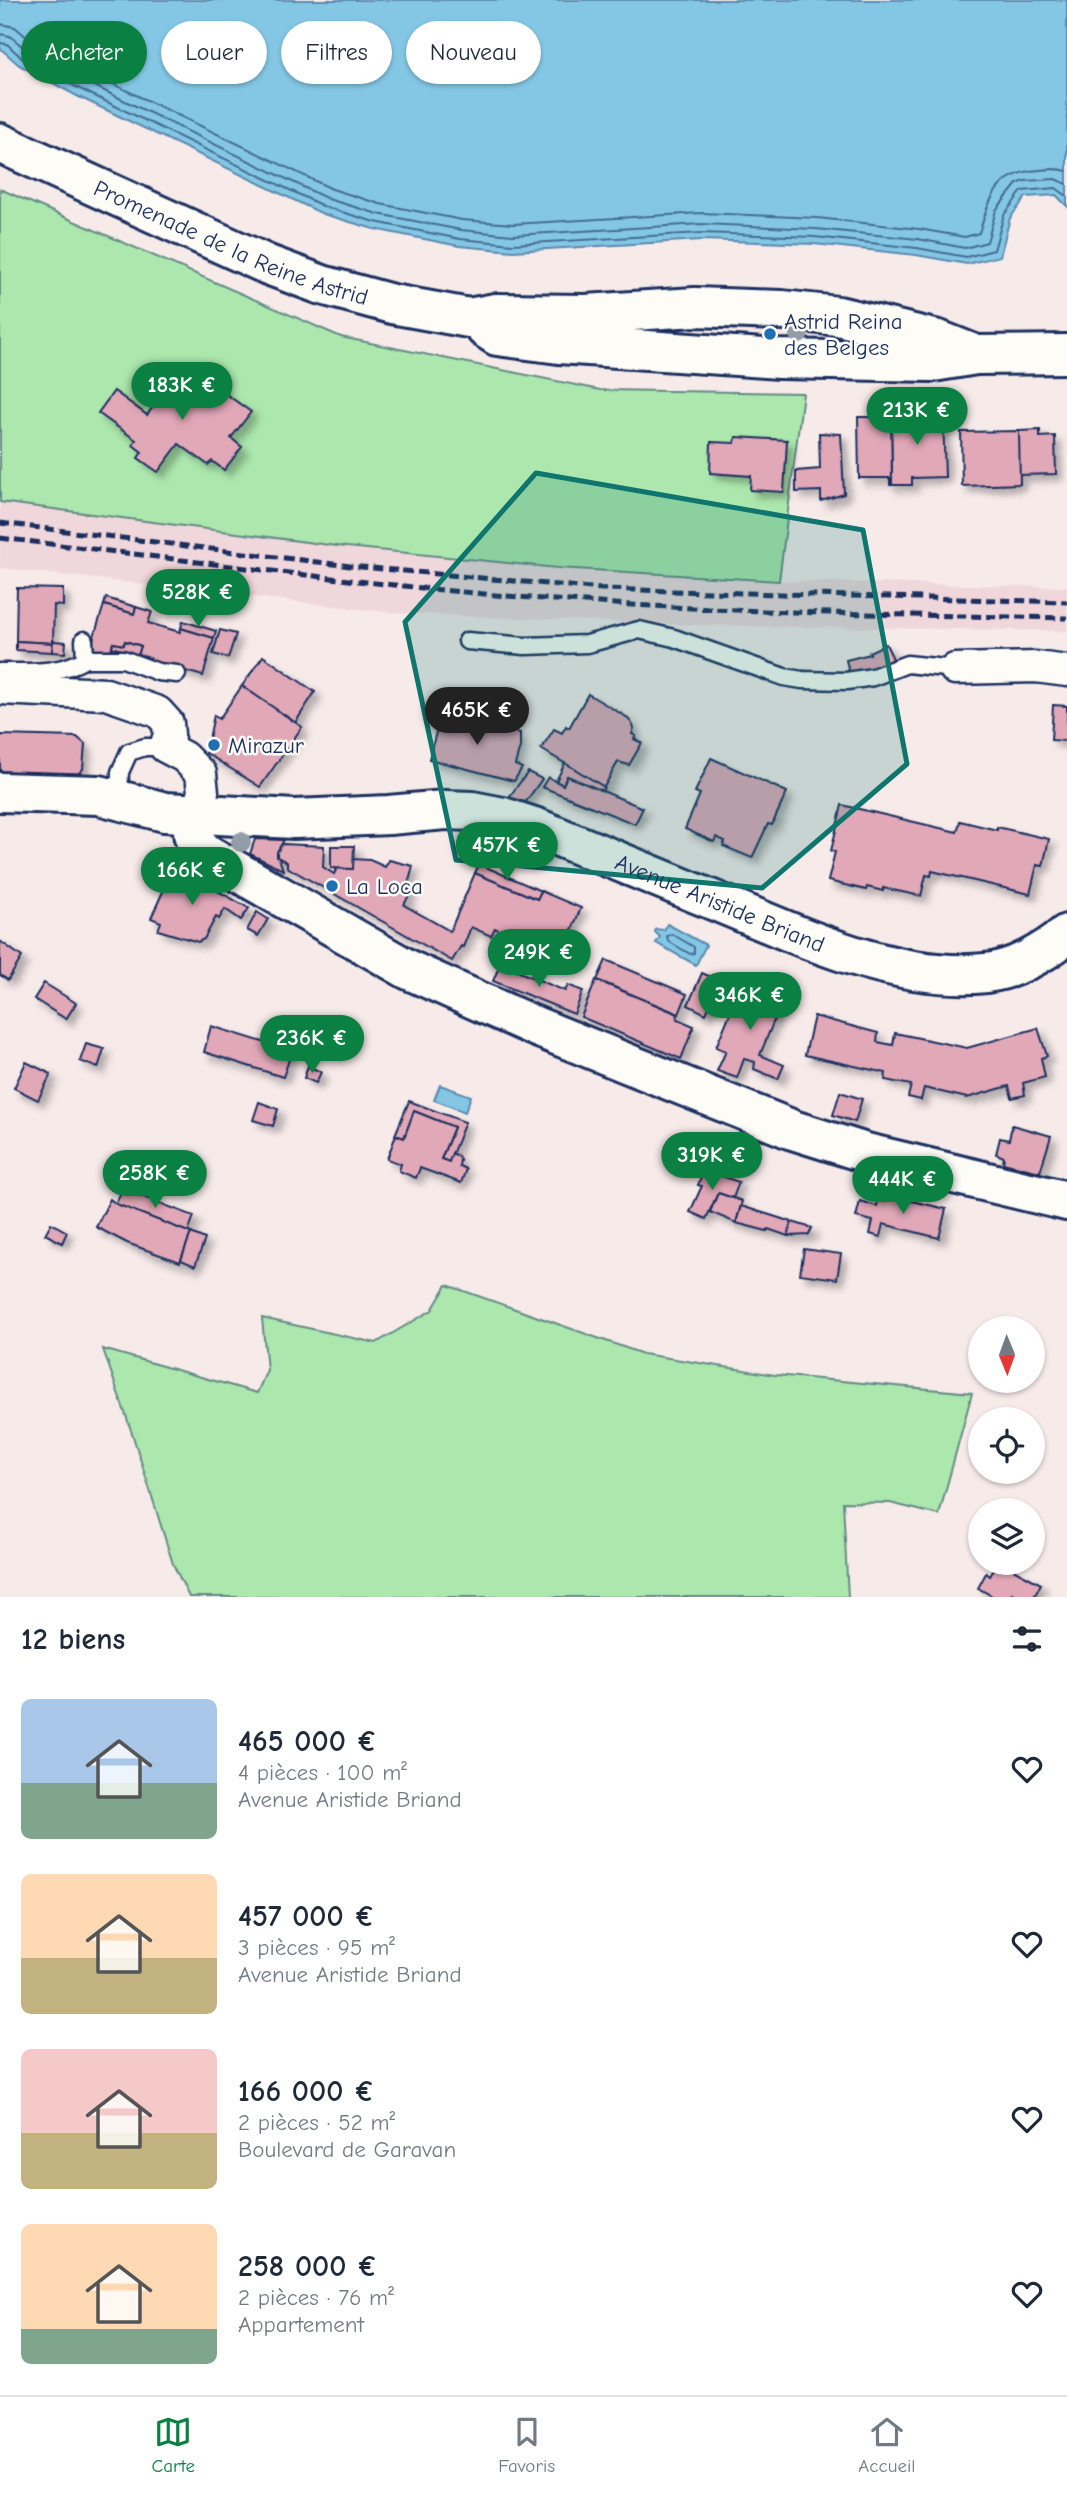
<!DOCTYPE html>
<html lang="fr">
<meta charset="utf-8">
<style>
:root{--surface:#fff;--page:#f2f2f3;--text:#1f2937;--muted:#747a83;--line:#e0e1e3;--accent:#0b8043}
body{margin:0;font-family:"Comic Neue",sans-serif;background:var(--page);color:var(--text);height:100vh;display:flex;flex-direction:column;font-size:26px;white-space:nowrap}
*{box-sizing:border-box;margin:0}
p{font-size:23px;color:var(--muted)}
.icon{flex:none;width:38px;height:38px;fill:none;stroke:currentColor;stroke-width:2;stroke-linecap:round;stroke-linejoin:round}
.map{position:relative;height:1597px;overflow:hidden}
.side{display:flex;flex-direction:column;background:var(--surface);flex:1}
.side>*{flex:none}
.hud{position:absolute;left:21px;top:21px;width:700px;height:63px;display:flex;gap:14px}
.needle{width:46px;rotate:179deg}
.tools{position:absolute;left:968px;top:1316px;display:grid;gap:14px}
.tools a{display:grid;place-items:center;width:77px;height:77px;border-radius:50%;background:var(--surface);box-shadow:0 2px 5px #0004;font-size:35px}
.price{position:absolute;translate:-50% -60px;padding:0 16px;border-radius:24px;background:var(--accent);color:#fff;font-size:23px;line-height:46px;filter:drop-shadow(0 2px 4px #0008)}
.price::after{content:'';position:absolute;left:50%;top:42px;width:21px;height:16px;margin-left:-10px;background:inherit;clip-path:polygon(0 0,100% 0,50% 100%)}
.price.selected{background:#222;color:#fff}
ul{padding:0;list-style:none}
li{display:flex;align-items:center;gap:21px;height:175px;padding:0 21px}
li span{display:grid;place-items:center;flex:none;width:196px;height:140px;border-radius:10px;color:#555}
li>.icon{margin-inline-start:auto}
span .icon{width:84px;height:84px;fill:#fffc;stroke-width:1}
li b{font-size:30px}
h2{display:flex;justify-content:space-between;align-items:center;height:84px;padding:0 21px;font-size:30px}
.pill{padding:0 24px;border-radius:32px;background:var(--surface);box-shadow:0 2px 5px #0004;font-size:24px;line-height:63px}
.pill.selected{background:var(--accent);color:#fff}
.menu{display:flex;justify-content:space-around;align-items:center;height:98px;border-top:2px solid var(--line);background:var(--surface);font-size:19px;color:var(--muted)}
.menu a{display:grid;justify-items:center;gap:4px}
.menu .selected{color:var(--accent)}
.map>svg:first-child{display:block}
.built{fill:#f0d7db}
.green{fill:#ace7ad;stroke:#648b86;stroke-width:2}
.water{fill:#84c7e5;stroke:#5a8aaf;stroke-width:2}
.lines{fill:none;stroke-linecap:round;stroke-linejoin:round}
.shore{stroke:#456c94;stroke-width:2}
.building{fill:#e1a8b8;stroke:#1b2f5e;stroke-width:2;filter:url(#shadow)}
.lane-casing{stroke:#1b2f5e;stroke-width:21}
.street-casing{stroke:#1b2f5e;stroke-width:35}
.secondary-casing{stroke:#1b2f5e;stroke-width:44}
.primary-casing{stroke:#1b2f5e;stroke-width:44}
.lane{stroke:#fdfcf7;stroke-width:16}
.street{stroke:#fdfcf7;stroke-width:30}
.secondary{stroke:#fdfcf7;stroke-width:38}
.primary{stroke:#fdfcf7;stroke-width:38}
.rail{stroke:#1b2f5e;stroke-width:5;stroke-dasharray:10 5;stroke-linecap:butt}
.tree{fill:#929da8}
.marked{fill:#0f766e;fill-opacity:0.2;stroke:#0f766e;stroke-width:5;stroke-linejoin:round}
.poi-dot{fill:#1f6fb2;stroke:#fdfcf7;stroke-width:2.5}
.labels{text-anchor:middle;stroke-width:5;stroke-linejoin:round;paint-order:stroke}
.street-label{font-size:23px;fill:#1b2f5e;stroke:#fdfcf7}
.poi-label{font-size:23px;fill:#1b2f5e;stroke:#fdfcf7;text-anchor:start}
</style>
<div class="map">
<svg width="1067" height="1597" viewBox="0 0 1067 1597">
<defs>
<filter id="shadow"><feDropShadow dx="6" dy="6" stdDeviation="3.5" flood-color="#0004"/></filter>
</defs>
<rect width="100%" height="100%" fill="#f7ebea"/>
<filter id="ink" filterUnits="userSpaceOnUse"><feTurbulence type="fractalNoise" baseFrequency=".0143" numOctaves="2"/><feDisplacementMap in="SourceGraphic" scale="14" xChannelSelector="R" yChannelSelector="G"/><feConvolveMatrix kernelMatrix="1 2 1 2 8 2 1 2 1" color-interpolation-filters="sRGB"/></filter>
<g filter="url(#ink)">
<path class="built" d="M0,502L337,546L558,568L779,581L1067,587V631L695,625L396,613L0,568Z"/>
<g class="green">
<path d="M0,189L341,337L600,390L803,393L779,581L558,568L337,546L0,502Z"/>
<path d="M447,1285L643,1354L775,1375L972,1393L939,1515L890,1503L843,1502L848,1597H189L173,1564L133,1436L103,1349L257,1393L267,1370L262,1318L376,1343L432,1310Z"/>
</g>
<g class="water">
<path d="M0,0H1067V206L1056,195L1026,197L1010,218L1000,256L967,264L916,255L814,244L702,240L513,251L459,246L374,229L323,214L77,96L19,65L0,48Z"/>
<path d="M667,924L706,945L696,965L656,943L660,937L655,932L656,929L664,930Z"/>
<path d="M440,1085L471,1096L465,1112L434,1100Z"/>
</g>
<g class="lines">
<g class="shore">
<path d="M0,24L15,27L35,44L88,72L332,189L380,204L462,220L513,224L702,213L817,218L919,229L965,237L979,233C990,198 997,172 1039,170C1049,169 1058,168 1067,171"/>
<path d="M0,34L10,36L29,52L84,81L328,199L378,214L461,230L513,235L702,224L816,229L918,239L965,248L987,242L996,210L1017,184L1025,181L1055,179L1067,184"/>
<path d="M0,43L7,44L24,60L80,89L325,207L375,222L460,239L513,244L702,233L815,237L917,248L966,257L994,250L1004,215L1022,191L1056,188L1067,196"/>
<path d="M672,934L694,947V953L690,954L668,941L667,936Z"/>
</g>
</g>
<g class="building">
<path d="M184,364L251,412L231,438L242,447L224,470L212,461L208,465L179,444L158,472L138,458L142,452L133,445L136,440L98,413L114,391L147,415Z"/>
<path d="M916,411V416H943L945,477L912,478V485H892L891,412Z"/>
<path d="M891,412L892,485H890V478H859L858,417H882L883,413Z"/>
<path d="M1040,430V437L1055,436L1056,474L1019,475V431Z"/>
<path d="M1019,431L1020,484L962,486L961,432Z"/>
<path d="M819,433L841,434L844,494L821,501V491L796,492V471L820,469Z"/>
<path d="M736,437L787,440L784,492L750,490L751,476L710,473L711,442L735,443Z"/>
<path d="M17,588L63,589V606L54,605L53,643L16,641Z"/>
<path d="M106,598L136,607L134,614L104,605Z"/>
<path d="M104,605L134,614L136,607L152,612L148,623L180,632L181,628L214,638L203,676L172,667L149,665L150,658L138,655L141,646L125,641L124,645L113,643L110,654L90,649Z"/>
<path d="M183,621L216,631L214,638L181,628Z"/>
<path d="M220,630L236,634L228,658L213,654Z"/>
<path d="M16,641L53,643L52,652L16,650Z"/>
<path d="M53,641L66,642L65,653L52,652Z"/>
<path d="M125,641L141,646L138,655L112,647L113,643L124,645Z"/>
<path d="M886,644L896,665L850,677L846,660L870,654L869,652Z"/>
<path d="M263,656L315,692L295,723L242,686Z"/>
<path d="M242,686L302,727L260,787L206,753L214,715L219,719Z"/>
<path d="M588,694L625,716L631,722L634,728L632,734L636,736L634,739L642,743L629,765L618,762L604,787L541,749L554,729L562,733L566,726L569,728Z"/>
<path d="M1053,705L1067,706V741L1051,740Z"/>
<path d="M441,713L520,733V747L515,765L522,768L514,781L429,759Z"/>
<path d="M0,735L77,737L85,744L83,769L77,775L0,774Z"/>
<path d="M711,758L787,792L772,825L768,824L752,858L723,846L725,841L716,837L714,842L685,829L700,794L695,792Z"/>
<path d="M565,763L604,787L602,791L567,776L563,785L556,781Z"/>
<path d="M528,772L542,779L522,807L506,801Z"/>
<path d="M567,776L643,808L635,824L542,787L548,777L563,785Z"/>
<path d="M842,805L957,832L960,821L997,830V827L1049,839L1043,866L1037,865L1030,894L932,871L931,876L926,875L921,896L883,888V891L867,887L866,890L828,881L835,852L831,851Z"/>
<path d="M255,839L284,840L277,852L283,870L250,854Z"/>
<path d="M282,844L324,846L323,867L334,874L337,868L353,869V859L370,860L385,867L389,860L413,866L407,889L411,891L404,905L450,931L475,873L537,899L541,891L581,908L566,944L555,939L550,949L544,946L535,966L516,958L515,962L492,952L501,931L495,928L491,936L471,927L463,947L461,946L452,961L287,867V862L277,857V852Z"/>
<path d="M331,846H354L353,869L331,868Z"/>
<path d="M479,864L541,891L537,899L475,873Z"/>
<path d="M174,867L249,908L241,920L225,909L219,919L216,917L204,939L198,942L158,930L161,922L151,918Z"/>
<path d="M257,912L268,919L258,936L247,930Z"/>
<path d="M0,941L22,957L8,980L0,975Z"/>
<path d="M606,960L687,994L679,1014L597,980Z"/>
<path d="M500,964L565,991L568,985L583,991L574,1014L493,981Z"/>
<path d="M702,973L720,981L706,1014L688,1005Z"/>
<path d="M596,980L678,1014L677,1019L694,1026L681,1059L581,1017Z"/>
<path d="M743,982L783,998L760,1055L784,1065L778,1079L754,1069L755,1062L744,1059L737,1078L717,1071L726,1051L716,1047Z"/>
<path d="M44,983L76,1003L66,1019L34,999Z"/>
<path d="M814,1016L878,1033L877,1042L893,1045L895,1033L967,1048L1038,1028L1047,1056L1041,1058L1045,1077L1023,1083L1025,1095L1012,1098L1009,1086L967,1098L924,1088L921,1100L908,1097L911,1085L885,1080L886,1073L805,1055Z"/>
<path d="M211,1026L292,1051L283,1077L204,1052Z"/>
<path d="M86,1044L104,1049L98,1068L80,1061Z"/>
<path d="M26,1062L51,1074L38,1100L14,1088Z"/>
<path d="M308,1066L321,1072L316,1083L304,1078Z"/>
<path d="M840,1092L862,1099L855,1122L833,1115Z"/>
<path d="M409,1101L465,1122L449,1162L441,1159L454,1127L414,1111L404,1138L395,1135Z"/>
<path d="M259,1102L278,1109L273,1126L253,1120Z"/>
<path d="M414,1111L454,1127L441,1159L449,1162L452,1153L458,1156L460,1160L459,1166L466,1169L461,1183L420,1168L416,1178L399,1171L401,1164L387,1159L396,1135L404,1138Z"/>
<path d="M1012,1125L1051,1136L1040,1172L1003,1163L1004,1157L996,1154L1000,1138L1009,1140Z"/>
<path d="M704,1170L739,1182L733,1198L718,1193L706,1219L690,1212L702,1186L698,1185Z"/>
<path d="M122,1189L194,1216L188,1232L116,1204Z"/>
<path d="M718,1193L742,1201L736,1223L710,1212Z"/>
<path d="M887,1195L946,1209L939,1238L883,1224L880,1237L870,1234L873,1221L856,1217L860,1201L877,1206L878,1200L886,1202Z"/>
<path d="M110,1199L116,1204L191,1233L180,1262L127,1243L96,1227Z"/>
<path d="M741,1206L792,1222L788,1236L768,1229L767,1231L736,1223Z"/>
<path d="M792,1222L812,1228L809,1235L788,1236Z"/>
<path d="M51,1223L67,1232L62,1243L45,1234Z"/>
<path d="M191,1233L205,1239L195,1266L181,1260Z"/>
<path d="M804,1249L841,1254L837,1279L800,1274Z"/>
<path d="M998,1563H1002L1041,1584L1034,1597H1019L1012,1593L1009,1597H994L978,1588L986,1573L990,1576Z"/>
</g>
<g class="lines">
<g class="lane-casing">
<g id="lane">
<path d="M467,641L525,646L587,644L639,630L674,638L784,677L802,680L847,681L873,677L907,664L955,669"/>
<path d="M85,659H123L158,672L177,674"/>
<path d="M0,672C27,672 62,674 85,659L84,640"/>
<path d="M119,800L120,772L129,752L145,747H165"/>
</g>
</g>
<g class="street-casing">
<g id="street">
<path d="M955,669L1036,667L1067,671"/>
<path d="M0,689L106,694L158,712L168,723L169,735L165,747L184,757L201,774L203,792L196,814"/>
</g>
</g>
<g class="secondary-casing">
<g id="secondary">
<path id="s1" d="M0,792L99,795L165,812L294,819L389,815L445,810L472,811L503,817L537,828C598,853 659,878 720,903C803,937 894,982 986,973C1015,970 1045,952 1067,934"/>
<path d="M196,814C191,832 191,839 205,853L409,970L532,1025L793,1130L866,1153L1067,1201"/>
</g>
</g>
<g class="primary-casing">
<g id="primary">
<path id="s2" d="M0,143L268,265L322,285L392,304L469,318L496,313L586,314L695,307L782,310L838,316L938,340L976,355"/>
<path d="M485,328L497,336L559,344L779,359L933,362L976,355L1067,354"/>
</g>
</g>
<use href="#lane" class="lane"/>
<use href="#street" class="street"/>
<use href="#secondary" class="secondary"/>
<use href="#primary" class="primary"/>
<g class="rail">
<path d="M0,523L350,566L602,589L1067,602"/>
<path d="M0,538C200,561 398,590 599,603C755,613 911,615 1067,618"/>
</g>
</g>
<g class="tree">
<circle cx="799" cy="334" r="10"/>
<circle cx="241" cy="842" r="10"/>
</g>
</g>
<path class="marked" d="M536,473L863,530L907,764L762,888L456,860L405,622Z"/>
<g class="poi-dot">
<circle cx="770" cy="334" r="7"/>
<circle cx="214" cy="745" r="7"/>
<circle cx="332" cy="886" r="7"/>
</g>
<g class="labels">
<g class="street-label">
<text dy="8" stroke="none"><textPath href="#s2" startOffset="252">Promenade de la Reine Astrid</textPath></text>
<text dy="8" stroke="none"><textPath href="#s1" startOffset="740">Avenue Aristide Briand</textPath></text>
</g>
<g class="poi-label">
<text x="784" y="329">Astrid Reina<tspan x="784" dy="26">des Belges</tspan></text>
<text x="228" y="753">Mirazur</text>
<text x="346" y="894">La Loca</text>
</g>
</g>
</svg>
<div class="tools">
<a><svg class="needle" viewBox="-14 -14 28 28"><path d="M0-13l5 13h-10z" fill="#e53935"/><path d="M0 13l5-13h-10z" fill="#747a83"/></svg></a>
<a><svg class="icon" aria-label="locate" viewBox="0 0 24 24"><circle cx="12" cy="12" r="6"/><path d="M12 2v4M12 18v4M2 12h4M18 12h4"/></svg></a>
<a><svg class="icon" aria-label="layers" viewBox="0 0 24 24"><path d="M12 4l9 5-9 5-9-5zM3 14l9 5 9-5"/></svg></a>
</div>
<b class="price" style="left:182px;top:422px">183K €</b>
<b class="price" style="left:917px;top:447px">213K €</b>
<b class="price" style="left:198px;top:629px">528K €</b>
<b class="price selected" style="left:477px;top:747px">465K €</b>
<b class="price" style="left:507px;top:882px">457K €</b>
<b class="price" style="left:192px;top:907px">166K €</b>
<b class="price" style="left:539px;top:989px">249K €</b>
<b class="price" style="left:750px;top:1032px">346K €</b>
<b class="price" style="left:312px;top:1075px">236K €</b>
<b class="price" style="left:712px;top:1192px">319K €</b>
<b class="price" style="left:155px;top:1210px">258K €</b>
<b class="price" style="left:903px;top:1216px">444K €</b>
<div class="hud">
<a class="pill selected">Acheter</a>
<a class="pill">Louer</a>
<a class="pill">Filtres</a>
<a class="pill">Nouveau</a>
</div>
</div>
<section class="side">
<h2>12 biens<svg class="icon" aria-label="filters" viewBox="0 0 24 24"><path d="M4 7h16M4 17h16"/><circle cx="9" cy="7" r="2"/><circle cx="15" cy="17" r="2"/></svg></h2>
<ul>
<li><span style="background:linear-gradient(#a9c7e8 60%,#7fa58c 0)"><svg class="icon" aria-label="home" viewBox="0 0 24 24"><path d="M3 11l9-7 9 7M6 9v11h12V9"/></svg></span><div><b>465 000 €</b><p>4 pièces · 100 m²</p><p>Avenue Aristide Briand</p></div><svg class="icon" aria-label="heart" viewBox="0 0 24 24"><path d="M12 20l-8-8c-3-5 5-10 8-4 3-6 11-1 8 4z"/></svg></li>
<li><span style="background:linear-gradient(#ffd9b3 60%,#c2b280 0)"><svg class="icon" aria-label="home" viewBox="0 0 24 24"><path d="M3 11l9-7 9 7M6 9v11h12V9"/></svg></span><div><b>457 000 €</b><p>3 pièces · 95 m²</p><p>Avenue Aristide Briand</p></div><svg class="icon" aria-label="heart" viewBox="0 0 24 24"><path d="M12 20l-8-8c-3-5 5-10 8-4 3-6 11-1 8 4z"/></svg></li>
<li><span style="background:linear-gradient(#f6c9c9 60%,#c2b280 0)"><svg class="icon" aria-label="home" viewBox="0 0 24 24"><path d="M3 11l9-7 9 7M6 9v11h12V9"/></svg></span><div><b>166 000 €</b><p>2 pièces · 52 m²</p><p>Boulevard de Garavan</p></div><svg class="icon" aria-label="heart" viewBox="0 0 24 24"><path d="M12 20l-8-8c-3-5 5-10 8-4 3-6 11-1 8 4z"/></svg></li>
<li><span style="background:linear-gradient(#ffd9b3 75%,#7fa58c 0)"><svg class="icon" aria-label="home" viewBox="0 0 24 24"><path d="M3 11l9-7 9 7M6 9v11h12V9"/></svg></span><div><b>258 000 €</b><p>2 pièces · 76 m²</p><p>Appartement</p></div><svg class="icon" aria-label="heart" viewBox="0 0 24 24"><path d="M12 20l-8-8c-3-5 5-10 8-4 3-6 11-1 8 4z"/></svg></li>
</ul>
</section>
<nav class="menu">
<a class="selected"><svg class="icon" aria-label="map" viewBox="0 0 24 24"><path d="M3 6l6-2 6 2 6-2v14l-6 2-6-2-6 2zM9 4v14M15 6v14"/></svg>Carte</a>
<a><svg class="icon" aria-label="saved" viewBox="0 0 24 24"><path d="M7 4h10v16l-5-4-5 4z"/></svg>Favoris</a>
<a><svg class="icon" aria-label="home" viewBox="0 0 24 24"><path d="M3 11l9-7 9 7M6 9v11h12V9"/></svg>Accueil</a>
</nav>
